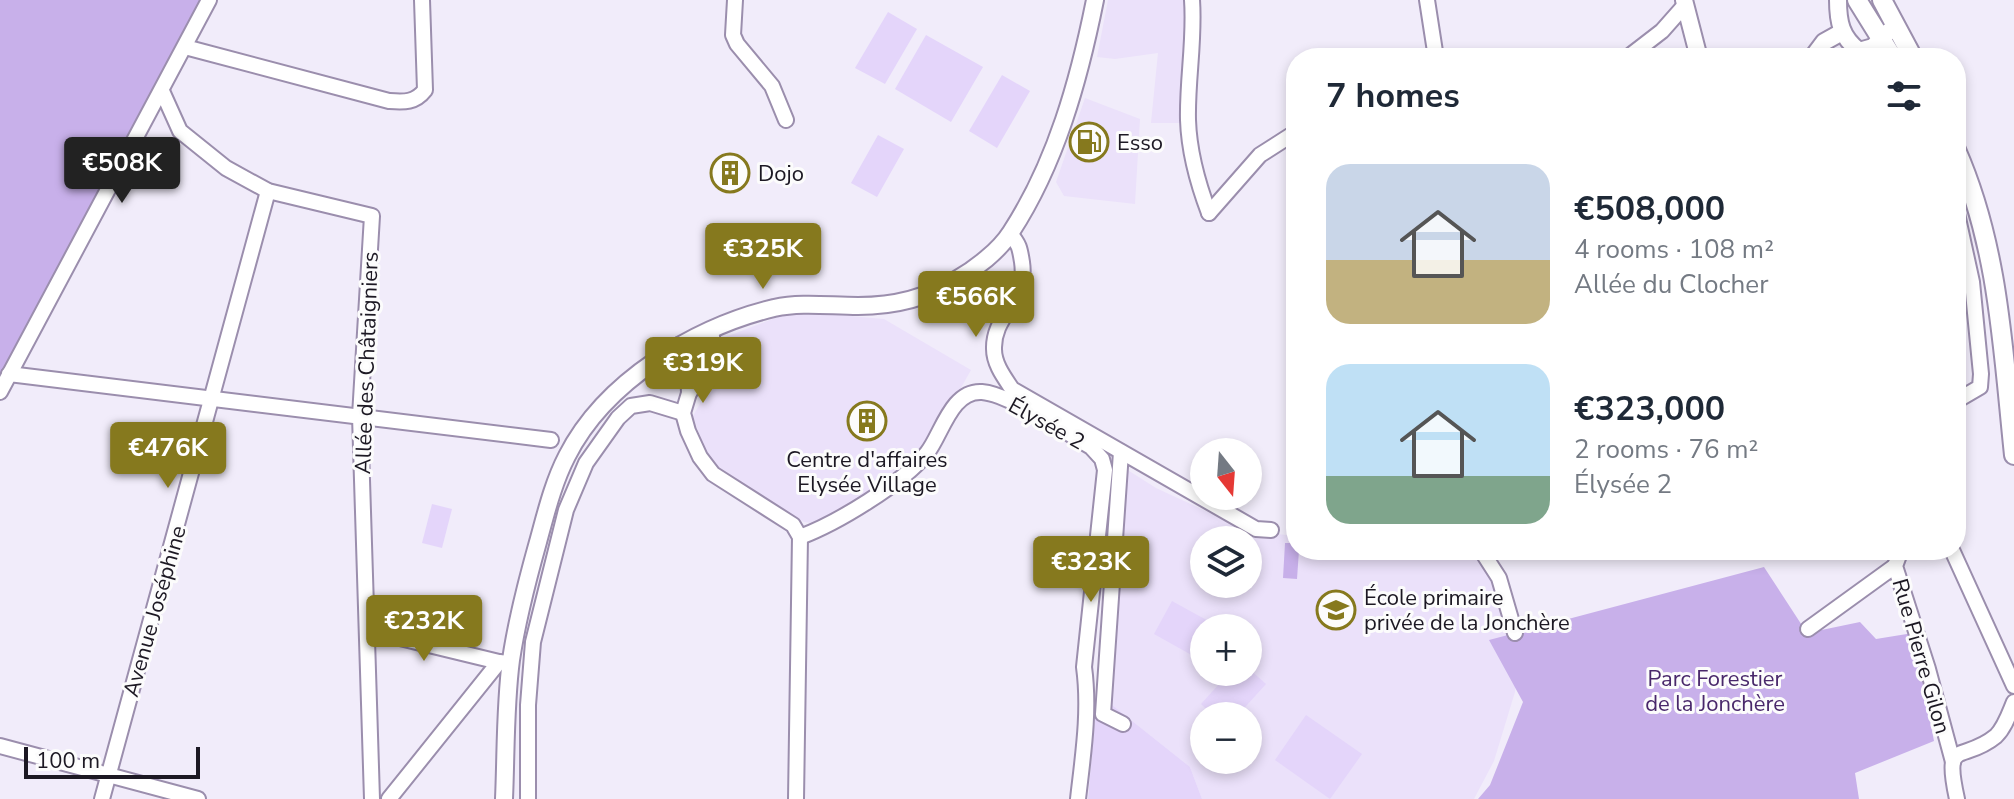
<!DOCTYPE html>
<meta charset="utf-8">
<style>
:root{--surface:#fff;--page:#f2f2f3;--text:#1f2937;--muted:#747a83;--accent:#86791e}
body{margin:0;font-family:"Nunito Sans",sans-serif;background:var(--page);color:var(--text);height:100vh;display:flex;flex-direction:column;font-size:30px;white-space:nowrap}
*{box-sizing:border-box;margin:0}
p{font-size:26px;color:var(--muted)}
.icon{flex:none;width:44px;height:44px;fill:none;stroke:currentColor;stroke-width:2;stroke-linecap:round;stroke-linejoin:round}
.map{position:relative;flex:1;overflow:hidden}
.details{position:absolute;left:1286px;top:48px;width:680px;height:512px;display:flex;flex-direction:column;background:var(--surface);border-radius:32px;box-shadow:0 4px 12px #0003}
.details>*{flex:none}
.needle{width:52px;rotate:163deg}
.tools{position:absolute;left:1190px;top:438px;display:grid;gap:16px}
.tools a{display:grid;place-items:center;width:72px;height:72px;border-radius:50%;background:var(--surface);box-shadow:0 4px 12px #0003;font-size:40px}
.scale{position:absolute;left:24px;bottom:20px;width:176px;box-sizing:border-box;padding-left:8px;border:4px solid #1c1823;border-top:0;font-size:22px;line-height:28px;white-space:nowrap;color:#1c1823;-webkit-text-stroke:6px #fcfcfc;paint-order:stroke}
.price{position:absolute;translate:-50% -68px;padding:0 18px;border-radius:8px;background:var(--accent);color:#fff;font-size:26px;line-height:52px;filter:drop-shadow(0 2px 4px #0008)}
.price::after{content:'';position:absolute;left:50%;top:48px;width:24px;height:18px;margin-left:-12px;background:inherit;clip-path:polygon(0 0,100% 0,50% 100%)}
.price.current{background:#222;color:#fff}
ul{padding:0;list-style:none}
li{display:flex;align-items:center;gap:24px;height:200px;padding:0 40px}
li span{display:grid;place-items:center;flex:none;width:224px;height:160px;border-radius:24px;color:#555}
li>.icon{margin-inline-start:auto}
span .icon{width:96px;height:96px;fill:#fffc;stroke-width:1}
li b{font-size:34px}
h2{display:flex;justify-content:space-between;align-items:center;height:96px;padding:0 40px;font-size:34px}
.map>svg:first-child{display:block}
.built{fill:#ebe1fa;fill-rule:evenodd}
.green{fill:#e4d5fa}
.forest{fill:#c8b0ea}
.water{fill:#c7afe9}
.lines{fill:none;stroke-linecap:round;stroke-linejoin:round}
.minor-casing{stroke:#9b8ead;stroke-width:18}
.tertiary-casing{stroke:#9b8ead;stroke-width:20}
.secondary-casing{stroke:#9b8ead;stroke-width:22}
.minor{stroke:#fff;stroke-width:14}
.tertiary{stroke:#fff;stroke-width:16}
.secondary{stroke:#fff;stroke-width:18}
.labels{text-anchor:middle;stroke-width:6;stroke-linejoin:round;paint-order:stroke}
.poi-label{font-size:22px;fill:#1c1823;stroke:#fcfcfc;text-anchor:start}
.street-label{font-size:22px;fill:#1c1823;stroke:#fcfcfc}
.park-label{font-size:22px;fill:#49286b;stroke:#fcfcfc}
</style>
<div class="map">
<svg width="2014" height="799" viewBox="0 0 2014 799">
<rect width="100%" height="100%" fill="#f1ecfa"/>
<g class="built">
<path d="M1108,0H1188L1189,26L1180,123H1151L1158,53L1115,59L1097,57Z"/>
<path d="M1085,98L1140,119L1135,204L1064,196L1056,182Z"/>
<path d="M816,313L884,319L971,370L925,452L899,476L820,524L804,522L726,476L707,456L693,416L728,353L723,338L783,315Z"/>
<path d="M1119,461L1126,469L1156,488L1249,531L1296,536V550H1477L1496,575L1511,634L1517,675L1515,692L1494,761L1474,799H1202L1190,767L1097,693ZM1204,540H1248V584H1204ZM1204,628H1248V672H1204ZM1204,716H1248V760H1204Z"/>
</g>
<g class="green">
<path d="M888,12L917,29L885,84L855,68Z"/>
<path d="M926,35L983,67L951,122L895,89Z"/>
<path d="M1002,75L1030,91L997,148L969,131Z"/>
<path d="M878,135L904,149L877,197L851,183Z"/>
<path d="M432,504L452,509L442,548L422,543Z"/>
<path d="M1172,601L1221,628H1204V662L1154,634Z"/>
<path d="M1248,668L1266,684L1237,716H1214L1201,704L1230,672H1248Z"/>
<path d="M1097,693L1190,767L1202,799H1088Z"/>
<path d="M1306,715L1362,754L1330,799L1275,760Z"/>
</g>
<g class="forest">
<path d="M0,0H207L0,383Z"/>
<path d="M1764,567L1807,633L1860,622L1876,639L1913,633L1934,741L1855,773L1859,799H1478L1490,785L1523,702L1489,640Z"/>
</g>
<path class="water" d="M1285,543H1296V550H1299L1297,579L1283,578Z"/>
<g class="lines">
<g class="minor-casing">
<g id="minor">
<path d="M735,0L733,35L737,44L772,86L786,120"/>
<path d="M1192,0C1195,40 1187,80 1188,120C1189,151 1198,184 1209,213"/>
<path d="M1427,0L1436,58"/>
<path d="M185,47L389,101C404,102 415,103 425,90L422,0"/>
<path d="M1627,58L1662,31L1685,5"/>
<path d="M162,91L180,131L226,168L268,191L372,216L360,416L372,799"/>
<path d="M1956,209L1972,282L1981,374L1980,387L1956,401"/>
<path d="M1209,213L1260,155L1296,132"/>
<path d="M1010,234C1019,243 1020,249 1022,262C1028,302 993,314 994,349C994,364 1004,377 1012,389L1256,529L1271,530"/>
<path d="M679,345L688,369L689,393C703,372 717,356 711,330"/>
<path d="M9,374L551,440"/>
<path d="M0,392L209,0"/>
<path d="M689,393L683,413L688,431L700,457L713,474L793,525L800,537L796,799"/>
<path d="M1121,452L1103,714L1123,724"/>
<path d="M800,537C837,523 902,484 927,453C942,434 951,390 982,392C1009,394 1065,432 1091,447L1102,459L1105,470L1084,667C1090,711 1083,755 1078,799"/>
<path d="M1481,550L1499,578L1515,633"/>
<path d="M1901,550L1895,566L1928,669L1953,762"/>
<path d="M1952,550L2014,686"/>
<path d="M1808,629L1895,566"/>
<path d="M367,630L499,662"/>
<path d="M0,746L198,799"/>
<path d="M102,799L268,191"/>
<path d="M389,799L499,662L511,663"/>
<path d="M528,799V705L533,642L566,510L586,463L618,418L631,406L650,403L683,413"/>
<path d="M1957,799C1943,736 1962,764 1996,736C2005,727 2009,714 2014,702"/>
</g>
</g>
<g class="tertiary-casing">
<g id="tertiary">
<path d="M1684,0L1699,58"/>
<path d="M1838,0C1838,22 1841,37 1859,51L1873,47L1888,32"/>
<path d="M1812,58L1824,42L1842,32"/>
<path d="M504,799C506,753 505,705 511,660C517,619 527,581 538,542C546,513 553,483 567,456C605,381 695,327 774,308C802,302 829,306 858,306C892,306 927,298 956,280C975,269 999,251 1011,232C1056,163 1079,80 1095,0"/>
</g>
</g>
<g class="secondary-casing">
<g id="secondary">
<path d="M1857,0L1893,58"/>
<path d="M1882,0L1913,58"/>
<path d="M1956,150C1999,247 2003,351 2014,455"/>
</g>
</g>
<use href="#minor" class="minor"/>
<use href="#tertiary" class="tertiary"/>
<use href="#secondary" class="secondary"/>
</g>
<defs>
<g id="fuel-ring" transform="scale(2)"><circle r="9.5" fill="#fcfcfc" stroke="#86791e" stroke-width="1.5"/><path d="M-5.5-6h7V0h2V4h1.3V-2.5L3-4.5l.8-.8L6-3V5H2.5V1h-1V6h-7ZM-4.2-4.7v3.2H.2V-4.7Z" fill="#86791e"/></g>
<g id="building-ring" transform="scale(2)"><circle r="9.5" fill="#fcfcfc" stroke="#86791e" stroke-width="1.5"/><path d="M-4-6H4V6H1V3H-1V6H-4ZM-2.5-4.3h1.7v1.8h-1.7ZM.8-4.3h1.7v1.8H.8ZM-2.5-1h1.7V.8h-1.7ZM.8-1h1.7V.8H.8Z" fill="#86791e"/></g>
<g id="school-ring" transform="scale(2)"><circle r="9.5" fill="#fcfcfc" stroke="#86791e" stroke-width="1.5"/><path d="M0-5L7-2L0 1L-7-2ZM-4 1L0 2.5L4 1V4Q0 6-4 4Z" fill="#86791e"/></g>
</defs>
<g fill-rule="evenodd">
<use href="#fuel-ring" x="1089" y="142"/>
<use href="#building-ring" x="730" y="173"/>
<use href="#building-ring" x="867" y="421"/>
<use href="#school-ring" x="1336" y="610"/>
</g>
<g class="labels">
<g class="poi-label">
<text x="1117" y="150">Esso</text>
<text x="758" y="181">Dojo</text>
<text x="867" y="467" text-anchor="middle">Centre d'affaires<tspan x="867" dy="25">Elysée Village</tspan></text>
<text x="1364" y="605">École primaire<tspan x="1364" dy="25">privée de la Jonchère</tspan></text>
</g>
<g class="street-label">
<text transform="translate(366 363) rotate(-88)" y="8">Allée des Châtaigniers</text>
<text transform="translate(1047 423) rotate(29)" y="8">Élysée 2</text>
<text transform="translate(154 611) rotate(-74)" y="8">Avenue Joséphine</text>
<text transform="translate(1922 656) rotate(74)" y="8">Rue Pierre Gilon</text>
</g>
<g class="park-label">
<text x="1715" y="686">Parc Forestier<tspan x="1715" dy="25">de la Jonchère</tspan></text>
</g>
</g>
</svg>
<div class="tools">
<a><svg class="needle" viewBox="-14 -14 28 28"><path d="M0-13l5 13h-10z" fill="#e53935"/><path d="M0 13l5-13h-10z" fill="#747a83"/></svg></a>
<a><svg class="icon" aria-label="layers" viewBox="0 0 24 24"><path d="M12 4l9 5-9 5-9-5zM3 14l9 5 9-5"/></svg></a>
<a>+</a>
<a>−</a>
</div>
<div class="scale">100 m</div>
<b class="price current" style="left:122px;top:205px">€508K</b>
<b class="price" style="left:763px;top:291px">€325K</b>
<b class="price" style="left:976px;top:339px">€566K</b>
<b class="price" style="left:703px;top:405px">€319K</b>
<b class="price" style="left:168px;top:490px">€476K</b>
<b class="price" style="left:1091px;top:604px">€323K</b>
<b class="price" style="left:424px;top:663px">€232K</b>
<section class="details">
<h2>7 homes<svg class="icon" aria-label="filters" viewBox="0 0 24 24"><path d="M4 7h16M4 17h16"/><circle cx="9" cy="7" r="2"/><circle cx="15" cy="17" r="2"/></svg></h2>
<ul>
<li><span style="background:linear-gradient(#c9d6e8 60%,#c2b280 0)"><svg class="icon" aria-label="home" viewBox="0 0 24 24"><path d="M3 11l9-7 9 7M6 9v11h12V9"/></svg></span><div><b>€508,000</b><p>4 rooms · 108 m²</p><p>Allée du Clocher</p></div></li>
<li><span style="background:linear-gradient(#bfe0f5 70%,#7fa58c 0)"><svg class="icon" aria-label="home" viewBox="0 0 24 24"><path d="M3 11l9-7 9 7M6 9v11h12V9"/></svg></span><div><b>€323,000</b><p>2 rooms · 76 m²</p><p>Élysée 2</p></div></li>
</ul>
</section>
</div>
